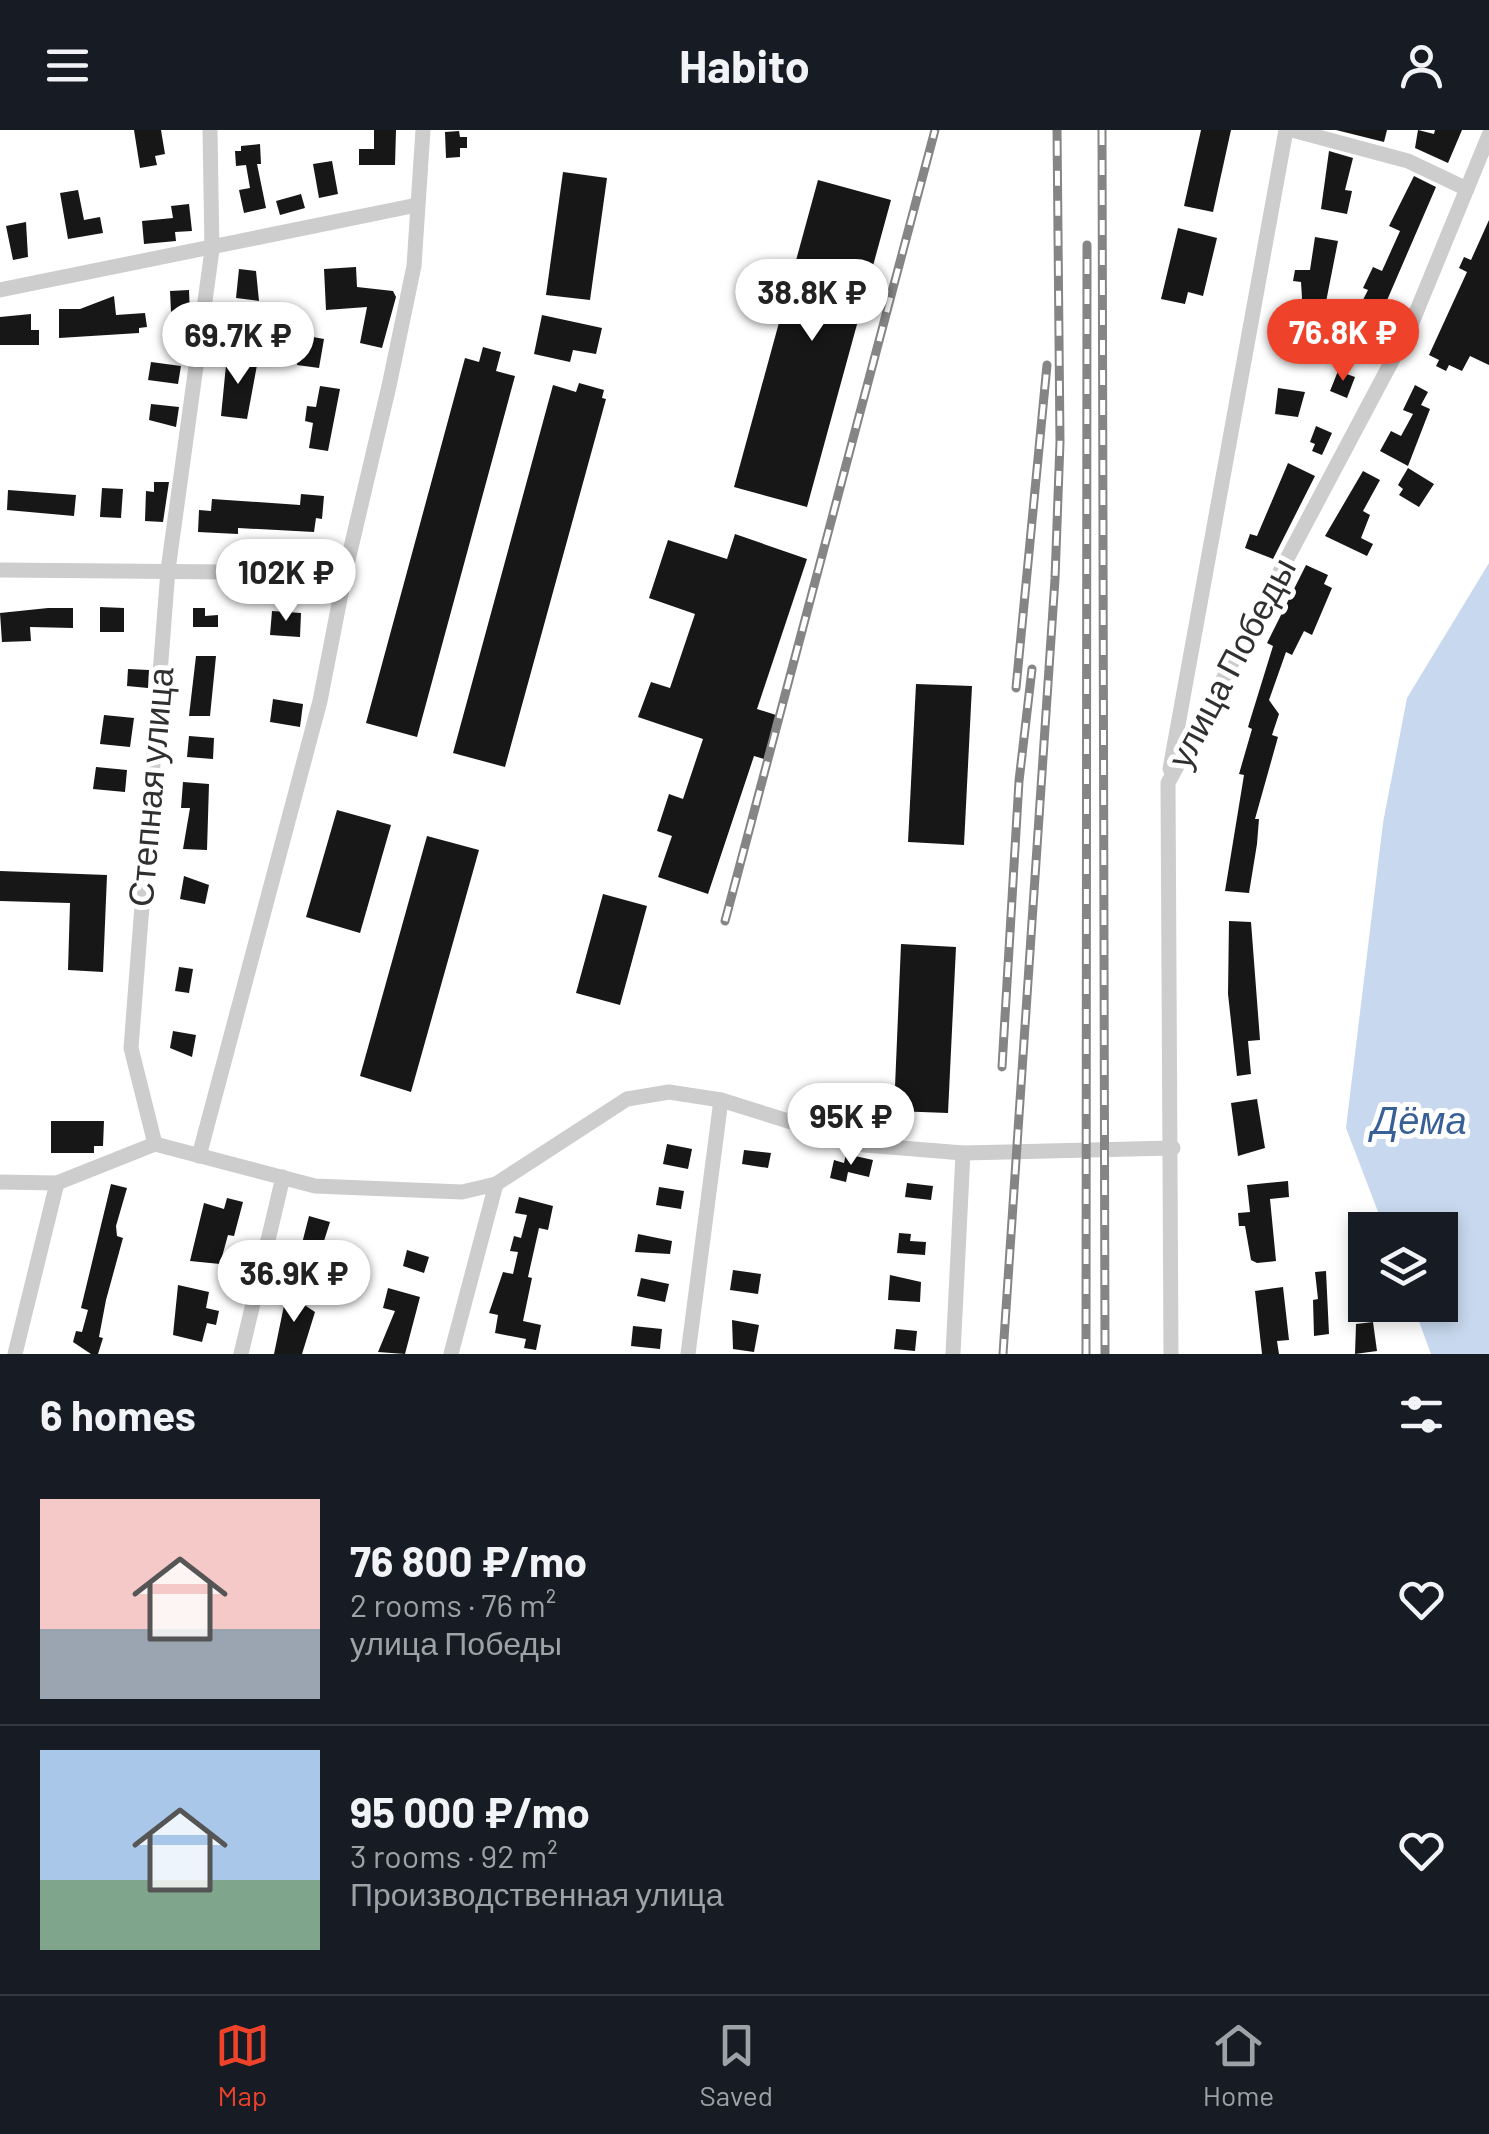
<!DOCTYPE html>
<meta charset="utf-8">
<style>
:root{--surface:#171b24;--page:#242831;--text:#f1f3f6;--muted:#9ea1a6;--line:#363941;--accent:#ee432a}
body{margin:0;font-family:Barlow,sans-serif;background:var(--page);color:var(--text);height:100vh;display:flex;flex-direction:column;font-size:38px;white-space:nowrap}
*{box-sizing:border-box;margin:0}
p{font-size:32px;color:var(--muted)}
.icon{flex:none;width:55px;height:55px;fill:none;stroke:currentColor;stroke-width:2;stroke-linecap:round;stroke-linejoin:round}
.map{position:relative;height:1224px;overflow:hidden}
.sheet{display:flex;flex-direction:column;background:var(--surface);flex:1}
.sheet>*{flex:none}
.fabs{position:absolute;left:1348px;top:1082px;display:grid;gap:20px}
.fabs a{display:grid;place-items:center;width:110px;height:110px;border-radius:0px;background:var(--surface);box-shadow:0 5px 15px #0003;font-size:50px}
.price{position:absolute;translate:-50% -85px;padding:0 22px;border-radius:35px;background:#fff;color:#222;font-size:32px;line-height:65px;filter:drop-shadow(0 2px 5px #0008)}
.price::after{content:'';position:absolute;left:50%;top:60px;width:30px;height:22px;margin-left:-15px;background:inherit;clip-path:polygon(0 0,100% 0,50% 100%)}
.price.selected{background:var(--accent);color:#fff}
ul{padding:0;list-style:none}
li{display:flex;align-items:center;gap:30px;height:250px;padding:0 40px}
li+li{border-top:2px solid var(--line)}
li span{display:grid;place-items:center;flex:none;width:280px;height:200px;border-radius:0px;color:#555}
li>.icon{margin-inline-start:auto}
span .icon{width:120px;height:120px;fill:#fffc;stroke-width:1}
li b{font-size:42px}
h2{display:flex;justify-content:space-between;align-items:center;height:120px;padding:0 40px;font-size:42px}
header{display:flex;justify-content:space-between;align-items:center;height:130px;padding:0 40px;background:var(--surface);font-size:45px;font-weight:700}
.dock{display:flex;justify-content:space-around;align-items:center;height:140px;border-top:2px solid var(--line);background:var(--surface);font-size:28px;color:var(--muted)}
.dock a{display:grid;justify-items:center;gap:5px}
.dock .selected{color:var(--accent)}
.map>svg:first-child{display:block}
.water{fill:#c8d8ee}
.building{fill:#171717}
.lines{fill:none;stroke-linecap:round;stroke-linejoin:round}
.street{stroke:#cdcdcd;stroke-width:15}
.rail-casing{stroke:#858585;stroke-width:9}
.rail{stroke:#fff;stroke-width:5;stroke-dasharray:15;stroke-linecap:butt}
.labels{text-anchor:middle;stroke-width:10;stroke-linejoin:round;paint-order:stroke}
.street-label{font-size:35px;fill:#303030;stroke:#fff}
.water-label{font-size:38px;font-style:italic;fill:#395f97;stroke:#fff}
</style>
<header><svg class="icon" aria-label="menu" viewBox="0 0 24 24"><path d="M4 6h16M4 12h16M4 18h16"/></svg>Habito<svg class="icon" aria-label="person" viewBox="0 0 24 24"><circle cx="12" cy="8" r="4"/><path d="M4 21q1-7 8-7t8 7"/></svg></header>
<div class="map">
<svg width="1489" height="1224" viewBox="0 0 1489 1224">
<rect width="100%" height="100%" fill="#fff"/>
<path class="water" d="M1489,433V1224H1431L1413,1175H1440V1100H1385L1346,998L1383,693L1407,568Z"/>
<g class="building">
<path d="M134,0H161L165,24L155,26L157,35L140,38Z"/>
<path d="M374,0H396L395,35H359V19H374Z"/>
<path d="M1201,0H1231L1213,82L1184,76Z"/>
<path d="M1336,0H1387L1384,12Z"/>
<path d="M1418,0L1434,4L1435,0H1462L1448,33L1415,18Z"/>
<path d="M459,1L460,7H467V18H460V27L446,28L445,2Z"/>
<path d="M260,14L261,34H257L266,78L244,83L239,60L250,58L246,35L236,36L235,21H241V16Z"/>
<path d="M1329,21L1353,28L1345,60L1352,61L1347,84L1321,79Z"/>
<path d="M332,31L338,64L319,68L313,34Z"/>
<path d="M563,42L607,48L590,170L546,165Z"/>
<path d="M1414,46L1436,57L1372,205L1367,202L1351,235L1334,227L1368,160L1363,158L1373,137L1382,141L1400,101L1389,96Z"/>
<path d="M818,50L891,70L807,377L734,357Z"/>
<path d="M78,60L84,90L100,87L103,103L68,109L60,63Z"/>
<path d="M301,64L305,78L280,85L276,71Z"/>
<path d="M189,74L192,101L175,102L176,111L144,114L142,91L173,88L171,76Z"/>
<path d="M1489,90V235L1470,226L1462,241L1449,235L1446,241L1436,236L1439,230L1429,225L1467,142L1459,138L1464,127L1471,130Z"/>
<path d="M26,92L28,127L13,130L6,96Z"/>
<path d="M1178,98L1217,108L1203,166L1188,162L1185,174L1161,169Z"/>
<path d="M1315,107L1338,111L1326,172L1314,170L1308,202L1321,205L1313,231H1308L1288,225L1302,168L1301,152L1293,151L1295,140H1310Z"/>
<path d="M356,137L357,157L393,161L396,167L382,218L360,213L367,177L326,180L324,139Z"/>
<path d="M239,139L256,141L259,171L236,168Z"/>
<path d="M189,160L190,186L177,187V182H171L170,161Z"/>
<path d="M114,166L116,185L145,183L147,197L139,198V203L59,208V179H80Z"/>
<path d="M31,184V200H39V215H0V187Z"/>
<path d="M542,185L602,198L596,224L573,220L570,232L534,224Z"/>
<path d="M302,205L324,209L319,238L297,235Z"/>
<path d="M483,217L501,222L496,241L515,246L417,607L366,593L465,228L479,232Z"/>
<path d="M227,225L253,229L252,235H257L247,289L221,286Z"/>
<path d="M151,232L181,236L178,254L148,250Z"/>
<path d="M1338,241L1355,247L1347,268L1330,261Z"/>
<path d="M579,253L604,260L602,268L606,269L505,637L453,623L553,255L576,262Z"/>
<path d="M1415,255L1428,262L1421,275L1430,279L1408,336L1380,321L1391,301L1401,306L1413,284L1403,280Z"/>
<path d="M320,256L340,259L328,321L309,318L313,293L305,291L307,276L316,277Z"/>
<path d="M1278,258L1305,262L1298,287L1275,284Z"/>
<path d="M151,274L179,277L176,297L149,290Z"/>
<path d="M1316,296L1332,303L1322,325L1312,321L1315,314L1310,312Z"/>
<path d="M1288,333L1315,346L1273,429L1245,418L1250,404L1257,406Z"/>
<path d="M1408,338L1434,354L1419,377L1399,365L1403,359L1398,355Z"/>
<path d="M1363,341L1380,350L1363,381L1370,385L1361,408L1373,414L1367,426L1325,406Z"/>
<path d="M154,352H169L163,392L145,391L146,361L154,362Z"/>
<path d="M102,358L123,359L121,388L100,387Z"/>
<path d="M8,360L76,365L74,386L7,380Z"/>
<path d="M301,364L324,366L322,389L316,388L314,402L238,398V404L198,402L199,380L211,381L212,369L300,375Z"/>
<path d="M735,404L807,429L757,579L779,586L764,629L754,626L708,764L658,747L672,706L657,701L669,664L683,669L703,609L638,587L651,552L670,558L695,484L649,468L668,410L727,429Z"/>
<path d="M1306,435L1328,445L1324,454L1332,458L1312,505L1304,501L1292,525L1286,522L1269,570L1279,584L1272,605L1278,607L1255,689H1259L1257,714L1249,763L1225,761L1244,645L1239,644L1252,599L1248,597L1273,516L1267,513Z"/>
<path d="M100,477L124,478V502H100Z"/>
<path d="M48,478H73V498L30,497L31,511L2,512L0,483Z"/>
<path d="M193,478H205V486L218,485V497H193Z"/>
<path d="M272,481L301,483L300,507L270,505Z"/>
<path d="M196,526H216L210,586H189Z"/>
<path d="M128,539L149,540L148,558L127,556Z"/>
<path d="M916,554L972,556L964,715L908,712Z"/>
<path d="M273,569L303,574L300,597L270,592Z"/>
<path d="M104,585L134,588L130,617L100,614Z"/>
<path d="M189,606L214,608L213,629L187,627Z"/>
<path d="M96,637L127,640L125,662L93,659Z"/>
<path d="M183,652L209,654L207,720L183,719L190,678H181Z"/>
<path d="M337,680L391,695L360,803L306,787Z"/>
<path d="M427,706L479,720L411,962L360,946Z"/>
<path d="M0,741L107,745L103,842L68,840L70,773L0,771Z"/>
<path d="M184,746L209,755L205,774L180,769Z"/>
<path d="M603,764L647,776L620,875L576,863Z"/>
<path d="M1229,791L1251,792L1260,910L1248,911L1251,944L1237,946L1228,864Z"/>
<path d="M901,814L956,817L948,983L894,981Z"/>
<path d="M179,837L193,839L189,863L175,861Z"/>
<path d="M173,901L196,905L192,927L170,918Z"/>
<path d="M1257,969L1265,1018L1238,1026L1231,973Z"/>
<path d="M51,991H104L103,1016H94V1023H51Z"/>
<path d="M667,1014L692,1019L688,1039L663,1034Z"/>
<path d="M744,1020L771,1023L768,1038L742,1034Z"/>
<path d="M846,1024L873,1030L869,1047L848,1042L846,1052L830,1048L834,1030L844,1033Z"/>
<path d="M1288,1051L1289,1067L1270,1069L1276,1131L1257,1133L1251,1130L1245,1096H1239L1238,1083L1250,1082L1247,1055Z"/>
<path d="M907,1053L933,1056L931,1070L905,1067Z"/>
<path d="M111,1054L127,1058L116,1096L117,1106L123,1108L106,1170L99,1207L103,1208L98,1224H91L73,1212L76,1201L82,1202L88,1180L81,1178Z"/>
<path d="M659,1057L684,1061L681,1079L656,1075Z"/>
<path d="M519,1067L553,1076L548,1100L539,1098L528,1147L532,1148L523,1191L541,1195L536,1220L524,1218L526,1209L495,1203L498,1185L489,1183L503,1142L513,1144L518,1122L510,1121L514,1106L521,1108L527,1085L515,1083Z"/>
<path d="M227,1068L243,1072L234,1106L228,1105L220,1134L190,1131L204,1073L224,1079Z"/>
<path d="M309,1086L330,1092L318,1130L327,1133L320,1153L294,1145Z"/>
<path d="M899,1103L911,1104L910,1111L926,1112L925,1125L897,1123Z"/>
<path d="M638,1104L672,1111L670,1124L635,1122Z"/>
<path d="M407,1120L429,1127L424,1143L403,1136Z"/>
<path d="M733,1140L761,1144L758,1164L730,1160Z"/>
<path d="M1326,1141L1329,1204L1314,1206L1313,1170L1318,1169L1315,1142Z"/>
<path d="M890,1145L921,1152L920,1172L888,1170Z"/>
<path d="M641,1148L669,1154L665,1172L637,1166Z"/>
<path d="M178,1155L209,1162L206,1178L219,1181L216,1195L207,1193L202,1212L173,1205Z"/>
<path d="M288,1156L300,1159L297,1170L315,1182L302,1224H274Z"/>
<path d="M1283,1157L1289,1210L1277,1211L1279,1224H1262L1255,1161Z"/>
<path d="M388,1158L420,1167L405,1224L378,1222L395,1181L383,1178Z"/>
<path d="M732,1190L759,1195L754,1222L733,1219Z"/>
<path d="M1373,1192L1377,1221L1355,1224L1356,1194Z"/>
<path d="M633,1196L662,1199L660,1219L631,1216Z"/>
<path d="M896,1199L917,1201L915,1221L894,1219Z"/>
</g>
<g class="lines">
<g class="street">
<path d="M1292,0L1408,31L1467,59"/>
<path d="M0,160L417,75"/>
<path d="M0,440L345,443"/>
<path d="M1170,639L1286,0"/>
<path d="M155,1014L131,918L168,440L212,120L210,0"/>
<path d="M199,1026L320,571L345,443L389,256L414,136L423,0"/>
<path d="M0,1052L57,1053L155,1014L315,1056L462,1062L496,1054L627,969L669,962L721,970L865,1015L963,1023L1173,1018"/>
<path d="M15,1224L57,1053"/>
<path d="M241,1224L283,1047"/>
<path d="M451,1224L496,1054"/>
<path d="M688,1224L721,970"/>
<path d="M953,1224L963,1023"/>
<path d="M1171,1224L1168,653L1411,195L1489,5"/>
</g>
<g class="rail-casing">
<g id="rail">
<path d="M1102,0L1105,1224"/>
<path d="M1016,558L1047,235"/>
<path d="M725,791L935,0"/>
<path d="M1002,937L1019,651L1032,539"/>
<path d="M1003,1224L1055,449L1060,312L1057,0"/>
<path d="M1086,1224L1087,115"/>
</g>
</g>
<use href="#rail" class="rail"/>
</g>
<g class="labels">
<g class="street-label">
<text transform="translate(1232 533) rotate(-62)" y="12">улица Победы</text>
<text transform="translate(151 657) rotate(-85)" y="12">Степная улица</text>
</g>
<g class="water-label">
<text x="1419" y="1004">Дёма</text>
</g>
</g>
</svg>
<div class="fabs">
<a><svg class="icon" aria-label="layers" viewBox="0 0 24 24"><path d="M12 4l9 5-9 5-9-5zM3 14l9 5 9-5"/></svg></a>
</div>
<b class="price" style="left:812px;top:214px">38.8K ₽</b>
<b class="price selected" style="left:1343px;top:254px">76.8K ₽</b>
<b class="price" style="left:238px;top:257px">69.7K ₽</b>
<b class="price" style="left:286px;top:494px">102K ₽</b>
<b class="price" style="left:851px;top:1038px">95K ₽</b>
<b class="price" style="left:294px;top:1195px">36.9K ₽</b>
</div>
<section class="sheet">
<h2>6 homes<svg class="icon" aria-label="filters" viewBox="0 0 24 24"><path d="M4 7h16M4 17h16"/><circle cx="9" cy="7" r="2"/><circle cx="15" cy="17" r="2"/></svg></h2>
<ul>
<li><span style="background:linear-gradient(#f6c9c9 65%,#9aa5b1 0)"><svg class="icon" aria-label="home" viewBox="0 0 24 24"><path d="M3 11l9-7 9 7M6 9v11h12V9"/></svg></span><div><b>76 800 ₽/mo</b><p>2 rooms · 76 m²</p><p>улица Победы</p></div><svg class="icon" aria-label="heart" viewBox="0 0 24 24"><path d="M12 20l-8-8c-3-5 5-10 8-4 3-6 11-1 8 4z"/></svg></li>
<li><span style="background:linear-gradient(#a9c7e8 65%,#7fa58c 0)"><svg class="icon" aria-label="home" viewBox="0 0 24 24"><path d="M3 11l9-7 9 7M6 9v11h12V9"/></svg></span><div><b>95 000 ₽/mo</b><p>3 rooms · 92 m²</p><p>Производственная улица</p></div><svg class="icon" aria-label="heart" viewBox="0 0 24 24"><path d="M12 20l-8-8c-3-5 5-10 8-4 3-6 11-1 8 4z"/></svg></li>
</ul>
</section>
<nav class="dock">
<a class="selected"><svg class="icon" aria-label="map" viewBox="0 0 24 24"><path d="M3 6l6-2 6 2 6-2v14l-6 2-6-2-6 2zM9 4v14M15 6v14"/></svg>Map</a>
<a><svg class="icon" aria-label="saved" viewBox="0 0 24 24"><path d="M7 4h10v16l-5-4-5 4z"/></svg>Saved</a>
<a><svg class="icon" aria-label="home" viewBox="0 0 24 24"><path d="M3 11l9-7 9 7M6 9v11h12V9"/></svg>Home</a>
</nav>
